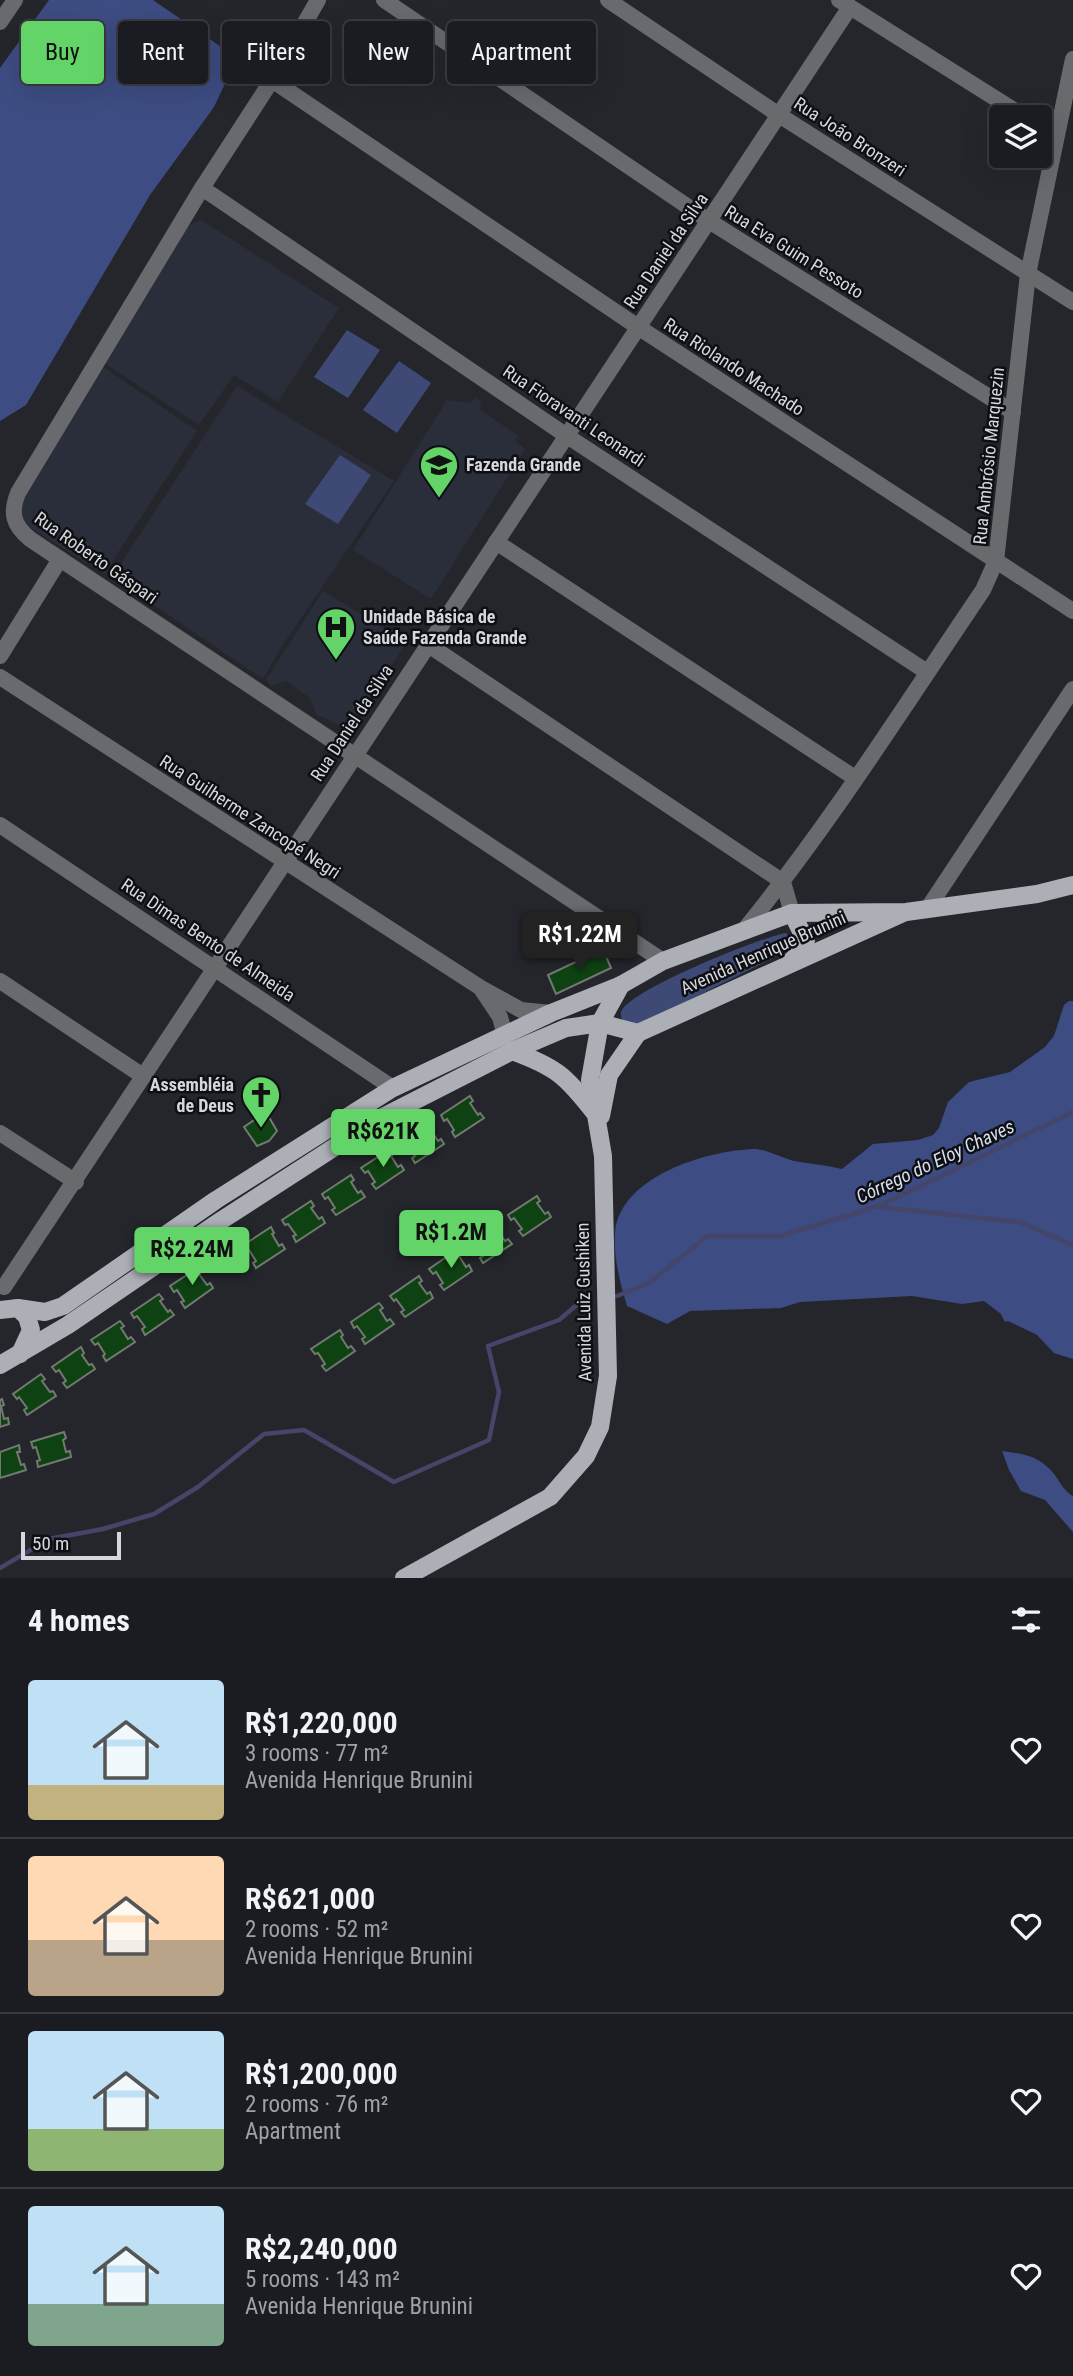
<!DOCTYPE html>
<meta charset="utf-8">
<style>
:root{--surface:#1b1c21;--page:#24252a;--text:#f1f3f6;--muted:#a0a1a5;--line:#393a3f;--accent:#63d468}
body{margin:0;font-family:"Roboto Condensed",sans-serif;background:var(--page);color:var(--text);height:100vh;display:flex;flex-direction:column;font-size:26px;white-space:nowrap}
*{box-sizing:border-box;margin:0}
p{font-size:23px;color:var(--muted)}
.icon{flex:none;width:38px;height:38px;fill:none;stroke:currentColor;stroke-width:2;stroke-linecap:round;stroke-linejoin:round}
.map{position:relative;height:1578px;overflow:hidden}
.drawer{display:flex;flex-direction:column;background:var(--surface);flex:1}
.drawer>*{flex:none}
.hud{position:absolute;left:21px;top:21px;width:700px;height:63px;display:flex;gap:14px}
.fabs{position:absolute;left:989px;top:105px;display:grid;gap:14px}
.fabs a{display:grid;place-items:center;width:63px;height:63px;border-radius:7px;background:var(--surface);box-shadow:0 7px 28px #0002,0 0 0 2px var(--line);font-size:35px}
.scale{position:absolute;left:21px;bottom:18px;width:100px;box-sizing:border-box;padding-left:7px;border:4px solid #d6d7dc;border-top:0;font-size:19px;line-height:24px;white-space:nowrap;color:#d6d7dc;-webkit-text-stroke:5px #0e0f12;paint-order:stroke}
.price{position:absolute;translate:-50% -60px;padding:0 16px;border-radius:7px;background:var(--accent);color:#111;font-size:23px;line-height:46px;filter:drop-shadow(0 2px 4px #0008)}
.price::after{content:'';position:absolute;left:50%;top:42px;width:21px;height:16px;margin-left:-10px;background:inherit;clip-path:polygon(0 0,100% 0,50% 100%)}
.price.on{background:#222;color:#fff}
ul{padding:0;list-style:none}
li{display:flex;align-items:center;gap:21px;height:175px;padding:0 28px}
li+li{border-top:2px solid var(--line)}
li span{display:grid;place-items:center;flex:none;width:196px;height:140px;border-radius:7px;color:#555}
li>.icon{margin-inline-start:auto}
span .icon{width:84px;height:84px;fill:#fffc;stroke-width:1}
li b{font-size:30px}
h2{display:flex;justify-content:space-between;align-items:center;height:84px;padding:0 28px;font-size:30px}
.tag{padding:0 24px;border-radius:7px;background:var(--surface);box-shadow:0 7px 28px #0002,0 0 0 2px var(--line);font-size:24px;line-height:63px}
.tag.on{background:var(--accent);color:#111}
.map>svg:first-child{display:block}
.built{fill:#2a2e3a}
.green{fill:#3e4a75}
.forest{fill:#3d4c82}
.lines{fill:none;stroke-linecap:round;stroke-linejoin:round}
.stream{stroke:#444568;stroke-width:4.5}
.building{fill:#0f4213;stroke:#737972;stroke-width:2}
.minor{stroke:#696a6e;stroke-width:16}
.major{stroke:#acafb6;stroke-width:18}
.labels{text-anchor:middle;stroke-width:5;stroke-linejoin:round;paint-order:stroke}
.street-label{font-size:18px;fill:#d6d7dc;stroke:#0e0f12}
.poi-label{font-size:18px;font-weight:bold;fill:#d6d7dc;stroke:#0e0f12;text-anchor:start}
.water-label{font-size:19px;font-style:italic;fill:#d8deef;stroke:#0e0f12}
</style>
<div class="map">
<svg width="1073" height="1578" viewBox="0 0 1073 1578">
<rect width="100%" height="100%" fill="#24262c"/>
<g class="built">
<path d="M201,220L339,308L278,402L234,375L199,425L104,363L188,226Z"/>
<path d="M99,364L197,431L104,574L29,527L16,515L18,504Z"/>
<path d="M237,386L394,481L282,646L263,679L112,577Z"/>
<path d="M476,398L482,402L479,409L519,436L515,440L525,449L431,599L353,550L447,400L469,403Z"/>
<path d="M323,591L407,642L355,720L345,728L316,714L310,698L286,681L271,686L266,680Z"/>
</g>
<g class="green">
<path d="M347,330L380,350L348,398L314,377Z"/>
<path d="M399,361L431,383L397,433L363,410Z"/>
<path d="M340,455L371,475L338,524L305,504Z"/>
<path d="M786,933L797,946L641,1024L627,1026C623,1022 620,1018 621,1012C627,991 761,937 786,933Z"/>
</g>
<g class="forest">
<path d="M49,0H153L237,58L214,107L150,195L26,405L0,421V68Z"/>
<path d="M1069,1001H1073V1359L1054,1353L1037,1335L1008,1321L1005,1322L1001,1314L984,1301L962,1304L912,1296L800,1302L781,1308L690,1311L667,1324L627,1306C620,1282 613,1257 615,1232C621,1176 706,1151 753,1149C767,1149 781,1158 794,1161C811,1164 826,1165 842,1169L873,1144L918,1140L933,1135L939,1128L948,1102L969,1082L1010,1072L1045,1047L1054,1036L1064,1005Z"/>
<path d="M1002,1451C1024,1454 1040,1456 1054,1474C1060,1482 1064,1491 1073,1496V1532L1045,1500L1021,1491L1009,1470Z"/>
</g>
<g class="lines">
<g class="stream">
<path d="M880,1207L1019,1222L1073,1245"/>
<path d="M617,1296L649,1283L707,1236H780L879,1206L1073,1112"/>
<path d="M0,1568L49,1539L103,1529L154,1514L198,1487L264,1434L304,1430L394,1482L489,1440L499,1392L488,1346L559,1320L579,1303"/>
</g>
</g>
<g class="building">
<path d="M603,949L611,968L556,994L548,975Z"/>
<path d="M470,1096L473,1101L470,1103L478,1115L480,1113L484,1118L455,1137L452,1132L454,1130L447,1119L444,1121L441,1115Z"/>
<path d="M266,1112L277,1131L269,1141L257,1146L244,1127Z"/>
<path d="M430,1122L433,1128L431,1130L438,1141L441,1139L444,1144L415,1163L412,1158L415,1156L407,1145L404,1147L401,1141Z"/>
<path d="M390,1149L394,1154L391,1156L398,1167L401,1165L404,1170L376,1189L372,1184L375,1182L368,1171L365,1173L361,1168Z"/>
<path d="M351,1175L354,1180L351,1182L358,1193L361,1191L365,1197L336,1215L332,1210L335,1208L328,1197L325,1199L322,1194Z"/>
<path d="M537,1196L540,1201L537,1203L545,1214L548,1212L551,1217L523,1236L519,1231L522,1229L514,1218L511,1220L508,1215Z"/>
<path d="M311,1201L314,1206L311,1208L319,1219L322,1217L325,1223L296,1242L293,1236L296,1235L288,1224L285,1225L282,1220Z"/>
<path d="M497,1222L501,1228L498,1230L505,1241L508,1239L512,1244L483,1263L480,1258L483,1256L475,1245L472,1247L469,1242Z"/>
<path d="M271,1227L274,1233L272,1234L279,1246L282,1244L285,1249L256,1268L253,1263L256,1261L249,1250L245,1252L242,1246Z"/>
<path d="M458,1249L461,1255L459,1256L466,1267L469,1265L472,1271L444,1290L440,1285L443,1283L436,1272L433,1274L429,1269Z"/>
<path d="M199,1267L202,1272L199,1274L207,1285L210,1283L213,1288L185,1308L181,1302L184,1301L177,1290L174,1292L170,1286Z"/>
<path d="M419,1276L422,1281L419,1283L427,1294L430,1292L433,1298L405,1317L401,1312L404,1310L396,1299L394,1301L390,1296Z"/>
<path d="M159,1294L163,1299L160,1301L168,1312L170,1310L174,1315L145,1335L142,1329L145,1327L137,1316L134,1318L131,1313Z"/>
<path d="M379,1303L383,1308L380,1310L387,1321L390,1319L394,1324L365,1344L362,1339L365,1337L357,1326L354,1328L351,1322Z"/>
<path d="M120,1321L124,1326L121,1328L128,1339L131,1337L135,1342L106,1361L103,1356L105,1354L98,1343L95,1345L91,1340Z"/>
<path d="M340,1330L343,1335L341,1337L348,1348L351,1346L355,1351L326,1371L322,1366L325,1364L318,1353L315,1354L311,1349Z"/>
<path d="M81,1347L84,1353L82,1355L89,1365L92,1364L95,1369L67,1388L63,1383L66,1381L59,1370L56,1372L52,1367Z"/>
<path d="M41,1374L45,1379L42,1381L50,1392L53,1391L56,1396L27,1415L24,1410L27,1408L19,1397L17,1399L13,1394Z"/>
<path d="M2,1399L4,1405L1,1406L4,1419L8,1418L9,1424L0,1427V1400Z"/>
<path d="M64,1432L66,1438L63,1440L66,1452L70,1451L71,1457L38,1467L37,1461L40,1460L36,1447L33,1448L31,1442Z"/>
<path d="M19,1445L20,1452H17L21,1465L24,1464L26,1470L0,1478V1452Z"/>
</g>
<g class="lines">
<g class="minor">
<path d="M318,0L272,80L202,188L18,493C10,513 13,525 30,539L663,961"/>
<path d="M384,0L709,221L1013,412"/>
<path d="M608,0L779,115L1073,302"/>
<path d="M839,0L1025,117"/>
<path d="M0,22L15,0"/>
<path d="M272,80L638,327L1073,611"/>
<path d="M1040,126L1056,137"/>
<path d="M202,188L567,436L927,672"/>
<path d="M496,542L855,778"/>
<path d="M427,644L783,882"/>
<path d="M0,656L60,559"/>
<path d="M0,677L481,988L521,1010L551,1013"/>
<path d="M0,825L393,1088"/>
<path d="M783,882L792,913"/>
<path d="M928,908L1073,689"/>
<path d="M744,930C831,823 905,705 983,590L996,561L1028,274L1073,59"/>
<path d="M0,981L143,1076"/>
<path d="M482,990L500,1017L505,1036"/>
<path d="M0,1133L76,1182"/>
<path d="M4,1287L850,7"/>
</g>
<g class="major">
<path d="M791,961L804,948L806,941L792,913"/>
<path d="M638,1033L903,913"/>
<path d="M512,1051C556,1067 566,1076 594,1112"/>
<path d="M601,1116L609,1075L638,1033"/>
<path d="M18,1308L27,1317L31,1330L20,1354"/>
<path d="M0,1310L18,1308L45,1312L63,1306L216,1200L393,1088L551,1013L621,985L663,961L792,913L906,912L1037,894L1073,885"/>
<path d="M0,1365L68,1325L222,1220L375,1121L512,1051L566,1028L600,1023L638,1033"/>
<path d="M404,1578L550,1497L586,1456L600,1427L608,1376L603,1156L590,1080L600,1023L621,985"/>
</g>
</g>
<defs>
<g id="school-pin" transform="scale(2.0125)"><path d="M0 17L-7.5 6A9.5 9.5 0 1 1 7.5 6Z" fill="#63d468" stroke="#0e0f12"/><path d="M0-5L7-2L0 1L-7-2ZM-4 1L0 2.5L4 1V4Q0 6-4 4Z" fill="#111"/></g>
<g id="hospital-pin" transform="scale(2.0125)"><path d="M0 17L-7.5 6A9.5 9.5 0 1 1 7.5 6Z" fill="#63d468" stroke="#0e0f12"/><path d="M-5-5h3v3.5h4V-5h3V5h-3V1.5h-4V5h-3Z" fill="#111"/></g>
<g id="church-pin" transform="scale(2.0125)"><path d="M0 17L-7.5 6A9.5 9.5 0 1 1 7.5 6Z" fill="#63d468" stroke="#0e0f12"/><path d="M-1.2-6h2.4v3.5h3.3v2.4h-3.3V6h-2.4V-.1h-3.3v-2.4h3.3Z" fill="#111"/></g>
</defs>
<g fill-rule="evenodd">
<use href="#school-pin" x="439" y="465"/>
<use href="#hospital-pin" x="336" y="627"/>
<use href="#church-pin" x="261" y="1095"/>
</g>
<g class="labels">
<g class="street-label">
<text transform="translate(850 137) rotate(33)" y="6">Rua João Bronzeri</text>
<text transform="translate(666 251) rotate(-56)" y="6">Rua Daniel da Silva</text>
<text transform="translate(794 252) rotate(32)" y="6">Rua Eva Guim Pessoto</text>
<text transform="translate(734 367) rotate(33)" y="6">Rua Riolando Machado</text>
<text transform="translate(574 416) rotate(34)" y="6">Rua Fioravanti Leonardi</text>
<text transform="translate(989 456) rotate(-84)" y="6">Rua Ambrósio Marquezin</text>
<text transform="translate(96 558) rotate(35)" y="6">Rua Roberto Gáspari</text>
<text transform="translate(352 723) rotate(-57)" y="6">Rua Daniel da Silva</text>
<text transform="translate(250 817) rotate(33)" y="6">Rua Guilherme Zancopé Negri</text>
<text transform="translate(208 940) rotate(34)" y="6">Rua Dimas Bento de Almeida</text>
<text transform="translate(763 953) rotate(-24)" y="6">Avenida Henrique Brunini</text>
<text transform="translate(584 1302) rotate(-91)" y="6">Avenida Luiz Gushiken</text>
</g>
<g class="poi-label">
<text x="466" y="471">Fazenda Grande</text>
<text x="363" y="623">Unidade Básica de<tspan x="363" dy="21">Saúde Fazenda Grande</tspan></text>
<text x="234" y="1091" text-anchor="end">Assembléia<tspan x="234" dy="21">de Deus</tspan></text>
</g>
<g class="water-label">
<text transform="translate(935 1161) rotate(-25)" y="7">Córrego do Eloy Chaves</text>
</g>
</g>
</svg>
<div class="fabs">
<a><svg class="icon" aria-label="layers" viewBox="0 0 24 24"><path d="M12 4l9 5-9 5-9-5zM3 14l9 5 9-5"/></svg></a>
</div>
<div class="scale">50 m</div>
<b class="price on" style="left:580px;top:972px">R$1.22M</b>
<b class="price" style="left:383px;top:1169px">R$621K</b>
<b class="price" style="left:451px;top:1270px">R$1.2M</b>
<b class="price" style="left:192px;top:1287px">R$2.24M</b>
<div class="hud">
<a class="tag on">Buy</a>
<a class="tag">Rent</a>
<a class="tag">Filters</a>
<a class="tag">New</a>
<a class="tag">Apartment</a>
</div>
</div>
<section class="drawer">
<h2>4 homes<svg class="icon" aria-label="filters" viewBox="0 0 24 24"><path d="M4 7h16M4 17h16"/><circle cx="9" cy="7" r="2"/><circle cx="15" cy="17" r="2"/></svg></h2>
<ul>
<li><span style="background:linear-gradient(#bfe0f5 75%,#c2b280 0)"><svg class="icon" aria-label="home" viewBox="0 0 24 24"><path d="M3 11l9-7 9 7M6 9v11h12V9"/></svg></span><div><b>R$1,220,000</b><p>3 rooms · 77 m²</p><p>Avenida Henrique Brunini</p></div><svg class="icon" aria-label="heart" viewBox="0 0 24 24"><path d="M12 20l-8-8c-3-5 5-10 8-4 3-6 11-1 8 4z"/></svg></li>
<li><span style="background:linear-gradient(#ffd9b3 60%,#b9a48a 0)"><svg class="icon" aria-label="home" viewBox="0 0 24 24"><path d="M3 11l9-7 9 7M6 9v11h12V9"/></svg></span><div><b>R$621,000</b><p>2 rooms · 52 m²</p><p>Avenida Henrique Brunini</p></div><svg class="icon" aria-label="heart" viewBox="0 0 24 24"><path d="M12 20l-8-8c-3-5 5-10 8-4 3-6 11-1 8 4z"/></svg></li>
<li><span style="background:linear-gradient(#bfe0f5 70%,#8fb573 0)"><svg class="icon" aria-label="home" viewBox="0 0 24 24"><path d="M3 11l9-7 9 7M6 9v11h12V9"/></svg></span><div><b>R$1,200,000</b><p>2 rooms · 76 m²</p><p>Apartment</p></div><svg class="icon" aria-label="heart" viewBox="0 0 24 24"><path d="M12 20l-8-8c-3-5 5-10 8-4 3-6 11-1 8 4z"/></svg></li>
<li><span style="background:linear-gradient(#bfe0f5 70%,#7fa58c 0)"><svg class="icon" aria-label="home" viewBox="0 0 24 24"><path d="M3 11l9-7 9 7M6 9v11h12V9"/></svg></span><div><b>R$2,240,000</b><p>5 rooms · 143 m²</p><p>Avenida Henrique Brunini</p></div><svg class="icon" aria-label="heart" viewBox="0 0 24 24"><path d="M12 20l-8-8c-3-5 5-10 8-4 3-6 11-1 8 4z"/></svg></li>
</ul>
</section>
